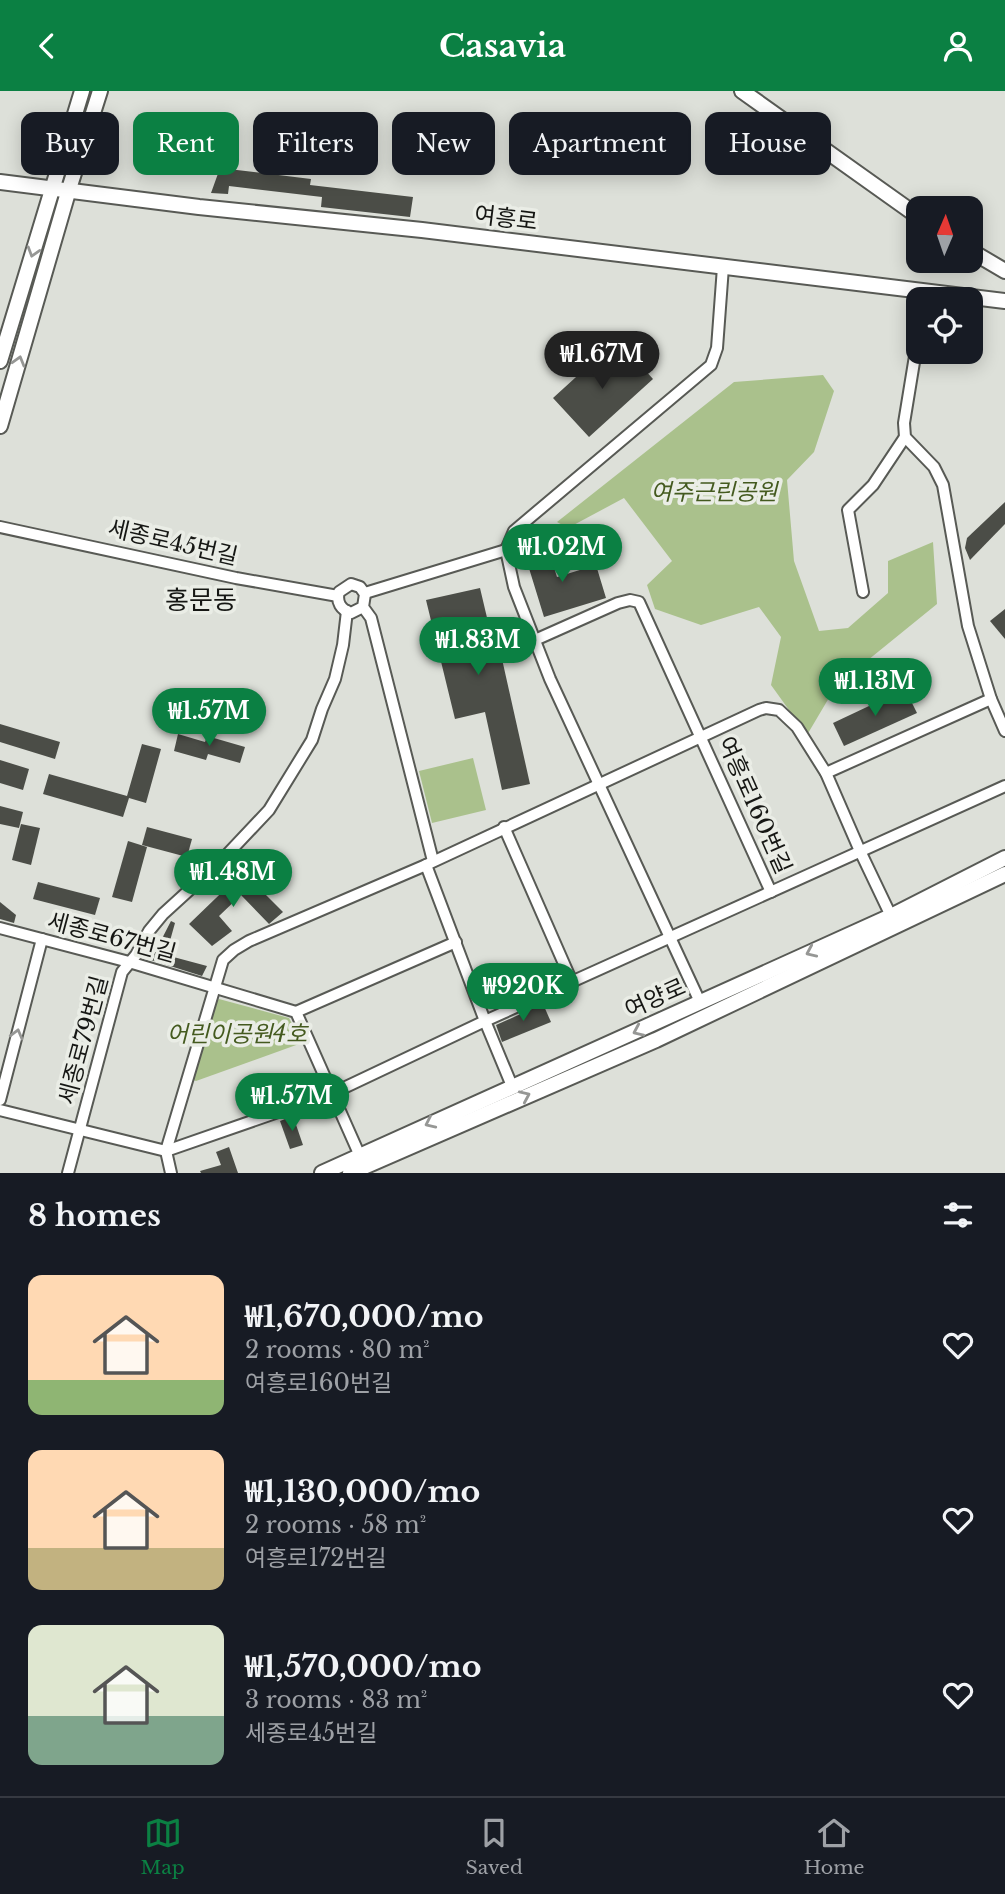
<!DOCTYPE html>
<meta charset="utf-8">
<style>
:root{--surface:#171b24;--page:#242831;--text:#f1f3f6;--muted:#9ea1a6;--line:#363941;--accent:#0b8043}
body{margin:0;font-family:"Libre Baskerville","Noto Sans KR",serif;background:var(--page);color:var(--text);height:100vh;display:flex;flex-direction:column;font-size:26px;white-space:nowrap}
*{box-sizing:border-box;margin:0}
p{font-size:23px;color:var(--muted)}
.icon{flex:none;width:38px;height:38px;fill:none;stroke:currentColor;stroke-width:2;stroke-linecap:round;stroke-linejoin:round}
.map{position:relative;height:1082px;overflow:hidden}
.sheet{display:flex;flex-direction:column;background:var(--surface);flex:1}
.sheet>*{flex:none}
.banner{position:absolute;left:21px;top:21px;width:964px;height:63px;display:flex;gap:14px}
.needle{width:46px;rotate:2deg}
.buttons{position:absolute;left:906px;top:105px;display:grid;gap:14px}
.buttons a{display:grid;place-items:center;width:77px;height:77px;border-radius:14px;background:var(--surface);box-shadow:0 4px 18px #0003;font-size:35px}
.price{position:absolute;translate:-50% -60px;padding:0 16px;border-radius:24px;background:var(--accent);color:#fff;font-size:23px;line-height:46px;filter:drop-shadow(0 2px 4px #0008)}
.price::after{content:'';position:absolute;left:50%;top:42px;width:21px;height:16px;margin-left:-10px;background:inherit;clip-path:polygon(0 0,100% 0,50% 100%)}
.price.on{background:#222;color:#fff}
ul{padding:0;list-style:none}
li{display:flex;align-items:center;gap:21px;height:175px;padding:0 28px}
li span{display:grid;place-items:center;flex:none;width:196px;height:140px;border-radius:14px;color:#555}
li>.icon{margin-inline-start:auto}
span .icon{width:84px;height:84px;fill:#fffc;stroke-width:1}
li b{font-size:30px}
h2{display:flex;justify-content:space-between;align-items:center;height:84px;padding:0 28px;font-size:30px}
.tag{padding:0 24px;border-radius:14px;background:var(--surface);box-shadow:0 4px 18px #0003;font-size:24px;line-height:63px}
.tag.on{background:var(--accent);color:#fff}
header{display:flex;justify-content:space-between;align-items:center;height:91px;padding:0 28px;background:var(--accent);color:#fff;font-size:32px;font-weight:800}
.tab-bar{display:flex;justify-content:space-around;align-items:center;height:98px;border-top:2px solid var(--line);background:var(--surface);font-size:19px;color:var(--muted)}
.tab-bar a{display:grid;justify-items:center;gap:4px}
.tab-bar .on{color:var(--accent)}
.map>svg:first-child{display:block}
.green{fill:#aac18c}
.building{fill:#4b4d47}
.lines{fill:none;stroke-linecap:round;stroke-linejoin:round}
.minor-casing{stroke:#585a55;stroke-width:14}
.tertiary-casing{stroke:#585a55;stroke-width:18}
.minor{stroke:#fff;stroke-width:10}
.tertiary{stroke:#fff;stroke-width:14}
.oneway{stroke:#969795}
.labels{text-anchor:middle;stroke-width:7;stroke-linejoin:round;paint-order:stroke}
.street-label{font-size:23px;fill:#161714;stroke:#eaede6}
.park-label{font-size:23px;font-style:italic;fill:#445a1f;stroke:#eaede6}
.quarter-label{font-size:26px;fill:#161714;stroke:#eaede6}
</style>
<header><svg class="icon" aria-label="back" viewBox="0 0 24 24"><path d="M15 5l-7 7 7 7"/></svg>Casavia<svg class="icon" aria-label="person" viewBox="0 0 24 24"><circle cx="12" cy="8" r="4"/><path d="M4 21q1-7 8-7t8 7"/></svg></header>
<div class="map">
<svg width="1005" height="1082" viewBox="0 0 1005 1082">
<rect width="100%" height="100%" fill="#dde0d9"/>
<g class="green">
<path d="M823,284L834,300L814,361L787,389L794,470L819,540L848,537L888,502V470L933,451L937,513L836,595L807,644L771,594L781,546L759,516L701,534L655,518L647,494L672,470L624,407L568,437L557,431L734,291Z"/>
<path d="M473,667L486,719L432,732L419,680Z"/>
<path d="M219,908L289,927L299,946V953L196,990L193,989L216,911Z"/>
</g>
<g class="building">
<path d="M220,77L311,88L310,94L413,106L410,126L321,116L322,106L229,95L228,103L211,102Z"/>
<path d="M626,258L653,288L589,346L553,307L598,266L607,276Z"/>
<path d="M1005,411V433L970,469L965,457L967,447Z"/>
<path d="M547,454L557,486L596,474L606,507L544,526L524,461Z"/>
<path d="M480,497L497,569L502,568L530,693L502,699L485,621L455,628L426,509Z"/>
<path d="M1005,518V548L990,530Z"/>
<path d="M905,598L917,622L844,655L833,632Z"/>
<path d="M0,633L60,651L55,668L0,651Z"/>
<path d="M178,643L205,651L207,645L245,656L240,672L208,663L206,669L174,660Z"/>
<path d="M142,653L161,658L146,712L129,707L123,726L43,703L49,683L127,705Z"/>
<path d="M0,669L29,678L23,699L0,692Z"/>
<path d="M0,715L23,721L19,737L0,733Z"/>
<path d="M21,733L40,737L31,774L12,769Z"/>
<path d="M147,736L192,748L187,766L142,754Z"/>
<path d="M128,750L147,756L132,811L112,806Z"/>
<path d="M243,781L283,821L269,833L241,804L219,825L232,840L212,855L189,833Z"/>
<path d="M38,791L100,807L95,824L33,808Z"/>
<path d="M0,811L16,824L14,832L0,828Z"/>
<path d="M171,830L175,832L166,864L207,875L202,885L151,869Z"/>
<path d="M543,913L551,931L502,951L496,934Z"/>
<path d="M293,1025L303,1054L290,1058L280,1030Z"/>
<path d="M229,1056L238,1082H201L200,1080L221,1074L216,1061Z"/>
</g>
<g class="lines">
<g class="minor-casing">
<g id="minor">
<path d="M919,222L915,265L904,332L905,346L934,376L943,394L968,535L991,608L1005,640"/>
<path d="M0,436L236,487L338,505"/>
<path d="M863,501L848,419L873,394L905,346"/>
<path d="M365,502L506,459"/>
<path d="M363,516L351,522C341,519 336,511 339,501L351,493L360,496L365,503L363,516L371,527L433,770"/>
<path d="M535,549L618,512L630,509L639,511L771,801"/>
<path d="M826,682L991,608"/>
<path d="M504,736L572,891"/>
<path d="M426,774L485,930L512,995"/>
<path d="M0,837L129,871L296,921L360,1065"/>
<path d="M700,911L550,588L514,496L506,459L514,440L711,274L717,257L723,176"/>
<path d="M296,921L456,851"/>
<path d="M0,1009L42,848"/>
<path d="M0,1019L166,1060L333,1002L485,930L1005,695"/>
<path d="M68,1082L122,881L136,864L149,840L163,823L220,771L269,719L312,649L322,618L335,588L343,554L347,520"/>
<path d="M171,1082L166,1060L223,869L234,859L249,850L426,774L759,619L766,617L779,619L797,636L826,682L860,760L891,825"/>
</g>
</g>
<g class="tertiary-casing">
<g id="tertiary">
<path d="M742,0L919,126"/>
<path d="M0,91L199,116L422,139L1005,210"/>
<path d="M971,160L1005,180"/>
<path d="M0,270L82,0"/>
<path d="M0,335L69,98L100,0"/>
<path d="M322,1082L891,825L1005,767"/>
<path d="M350,1082L656,949L1005,783"/>
</g>
</g>
<use href="#minor" class="minor"/>
<use href="#tertiary" class="tertiary"/>
</g>
<defs><path id="oneway-chevron" d="M-2-3.5L2.5 0L-2 3.5" fill="none" stroke-width="1.6" stroke-linecap="round" stroke-linejoin="round" transform="scale(1.75)"/></defs>
<g class="oneway">
<use href="#oneway-chevron" transform="translate(33 161) rotate(107)"/>
<use href="#oneway-chevron" transform="translate(19 270) rotate(-74)"/>
<use href="#oneway-chevron" transform="translate(811 861) rotate(156)"/>
<use href="#oneway-chevron" transform="translate(638 940) rotate(156)"/>
<use href="#oneway-chevron" transform="translate(17 943) rotate(-75)"/>
<use href="#oneway-chevron" transform="translate(525 1005) rotate(-24)"/>
<use href="#oneway-chevron" transform="translate(430 1032) rotate(155)"/>
</g>
<g class="labels">
<g class="street-label">
<text transform="translate(506 127) rotate(7)" y="8">여흥로</text>
<text transform="translate(173 451) rotate(13)" y="8">세종로45번길</text>
<text transform="translate(755 714) rotate(66)" y="8">여흥로160번길</text>
<text transform="translate(112 846) rotate(15)" y="8">세종로67번길</text>
<text transform="translate(655 907) rotate(-24)" y="8">여양로</text>
<text transform="translate(83 949) rotate(-75)" y="8">세종로79번길</text>
</g>
<g class="park-label">
<text x="714" y="409">여주근린공원</text>
<text x="237" y="951">어린이공원4호</text>
</g>
<g class="quarter-label">
<text x="201" y="518">홍문동</text>
</g>
</g>
</svg>
<div class="buttons">
<a><svg class="needle" viewBox="-14 -14 28 28"><path d="M0-13l5 13h-10z" fill="#e53935"/><path d="M0 13l5-13h-10z" fill="#9ea1a6"/></svg></a>
<a><svg class="icon" aria-label="locate" viewBox="0 0 24 24"><circle cx="12" cy="12" r="6"/><path d="M12 2v4M12 18v4M2 12h4M18 12h4"/></svg></a>
</div>
<b class="price on" style="left:602px;top:300px">₩1.67M</b>
<b class="price" style="left:562px;top:493px">₩1.02M</b>
<b class="price" style="left:478px;top:586px">₩1.83M</b>
<b class="price" style="left:875px;top:627px">₩1.13M</b>
<b class="price" style="left:209px;top:657px">₩1.57M</b>
<b class="price" style="left:233px;top:818px">₩1.48M</b>
<b class="price" style="left:523px;top:932px">₩920K</b>
<b class="price" style="left:292px;top:1042px">₩1.57M</b>
<div class="banner">
<a class="tag">Buy</a>
<a class="tag on">Rent</a>
<a class="tag">Filters</a>
<a class="tag">New</a>
<a class="tag">Apartment</a>
<a class="tag">House</a>
</div>
</div>
<section class="sheet">
<h2>8 homes<svg class="icon" aria-label="filters" viewBox="0 0 24 24"><path d="M4 7h16M4 17h16"/><circle cx="9" cy="7" r="2"/><circle cx="15" cy="17" r="2"/></svg></h2>
<ul>
<li><span style="background:linear-gradient(#ffd9b3 75%,#8fb573 0)"><svg class="icon" aria-label="home" viewBox="0 0 24 24"><path d="M3 11l9-7 9 7M6 9v11h12V9"/></svg></span><div><b>₩1,670,000/mo</b><p>2 rooms · 80 m²</p><p>여흥로160번길</p></div><svg class="icon" aria-label="heart" viewBox="0 0 24 24"><path d="M12 20l-8-8c-3-5 5-10 8-4 3-6 11-1 8 4z"/></svg></li>
<li><span style="background:linear-gradient(#ffd9b3 70%,#c2b280 0)"><svg class="icon" aria-label="home" viewBox="0 0 24 24"><path d="M3 11l9-7 9 7M6 9v11h12V9"/></svg></span><div><b>₩1,130,000/mo</b><p>2 rooms · 58 m²</p><p>여흥로172번길</p></div><svg class="icon" aria-label="heart" viewBox="0 0 24 24"><path d="M12 20l-8-8c-3-5 5-10 8-4 3-6 11-1 8 4z"/></svg></li>
<li><span style="background:linear-gradient(#dfe7d0 65%,#7fa58c 0)"><svg class="icon" aria-label="home" viewBox="0 0 24 24"><path d="M3 11l9-7 9 7M6 9v11h12V9"/></svg></span><div><b>₩1,570,000/mo</b><p>3 rooms · 83 m²</p><p>세종로45번길</p></div><svg class="icon" aria-label="heart" viewBox="0 0 24 24"><path d="M12 20l-8-8c-3-5 5-10 8-4 3-6 11-1 8 4z"/></svg></li>
</ul>
</section>
<nav class="tab-bar">
<a class="on"><svg class="icon" aria-label="map" viewBox="0 0 24 24"><path d="M3 6l6-2 6 2 6-2v14l-6 2-6-2-6 2zM9 4v14M15 6v14"/></svg>Map</a>
<a><svg class="icon" aria-label="saved" viewBox="0 0 24 24"><path d="M7 4h10v16l-5-4-5 4z"/></svg>Saved</a>
<a><svg class="icon" aria-label="home" viewBox="0 0 24 24"><path d="M3 11l9-7 9 7M6 9v11h12V9"/></svg>Home</a>
</nav>
